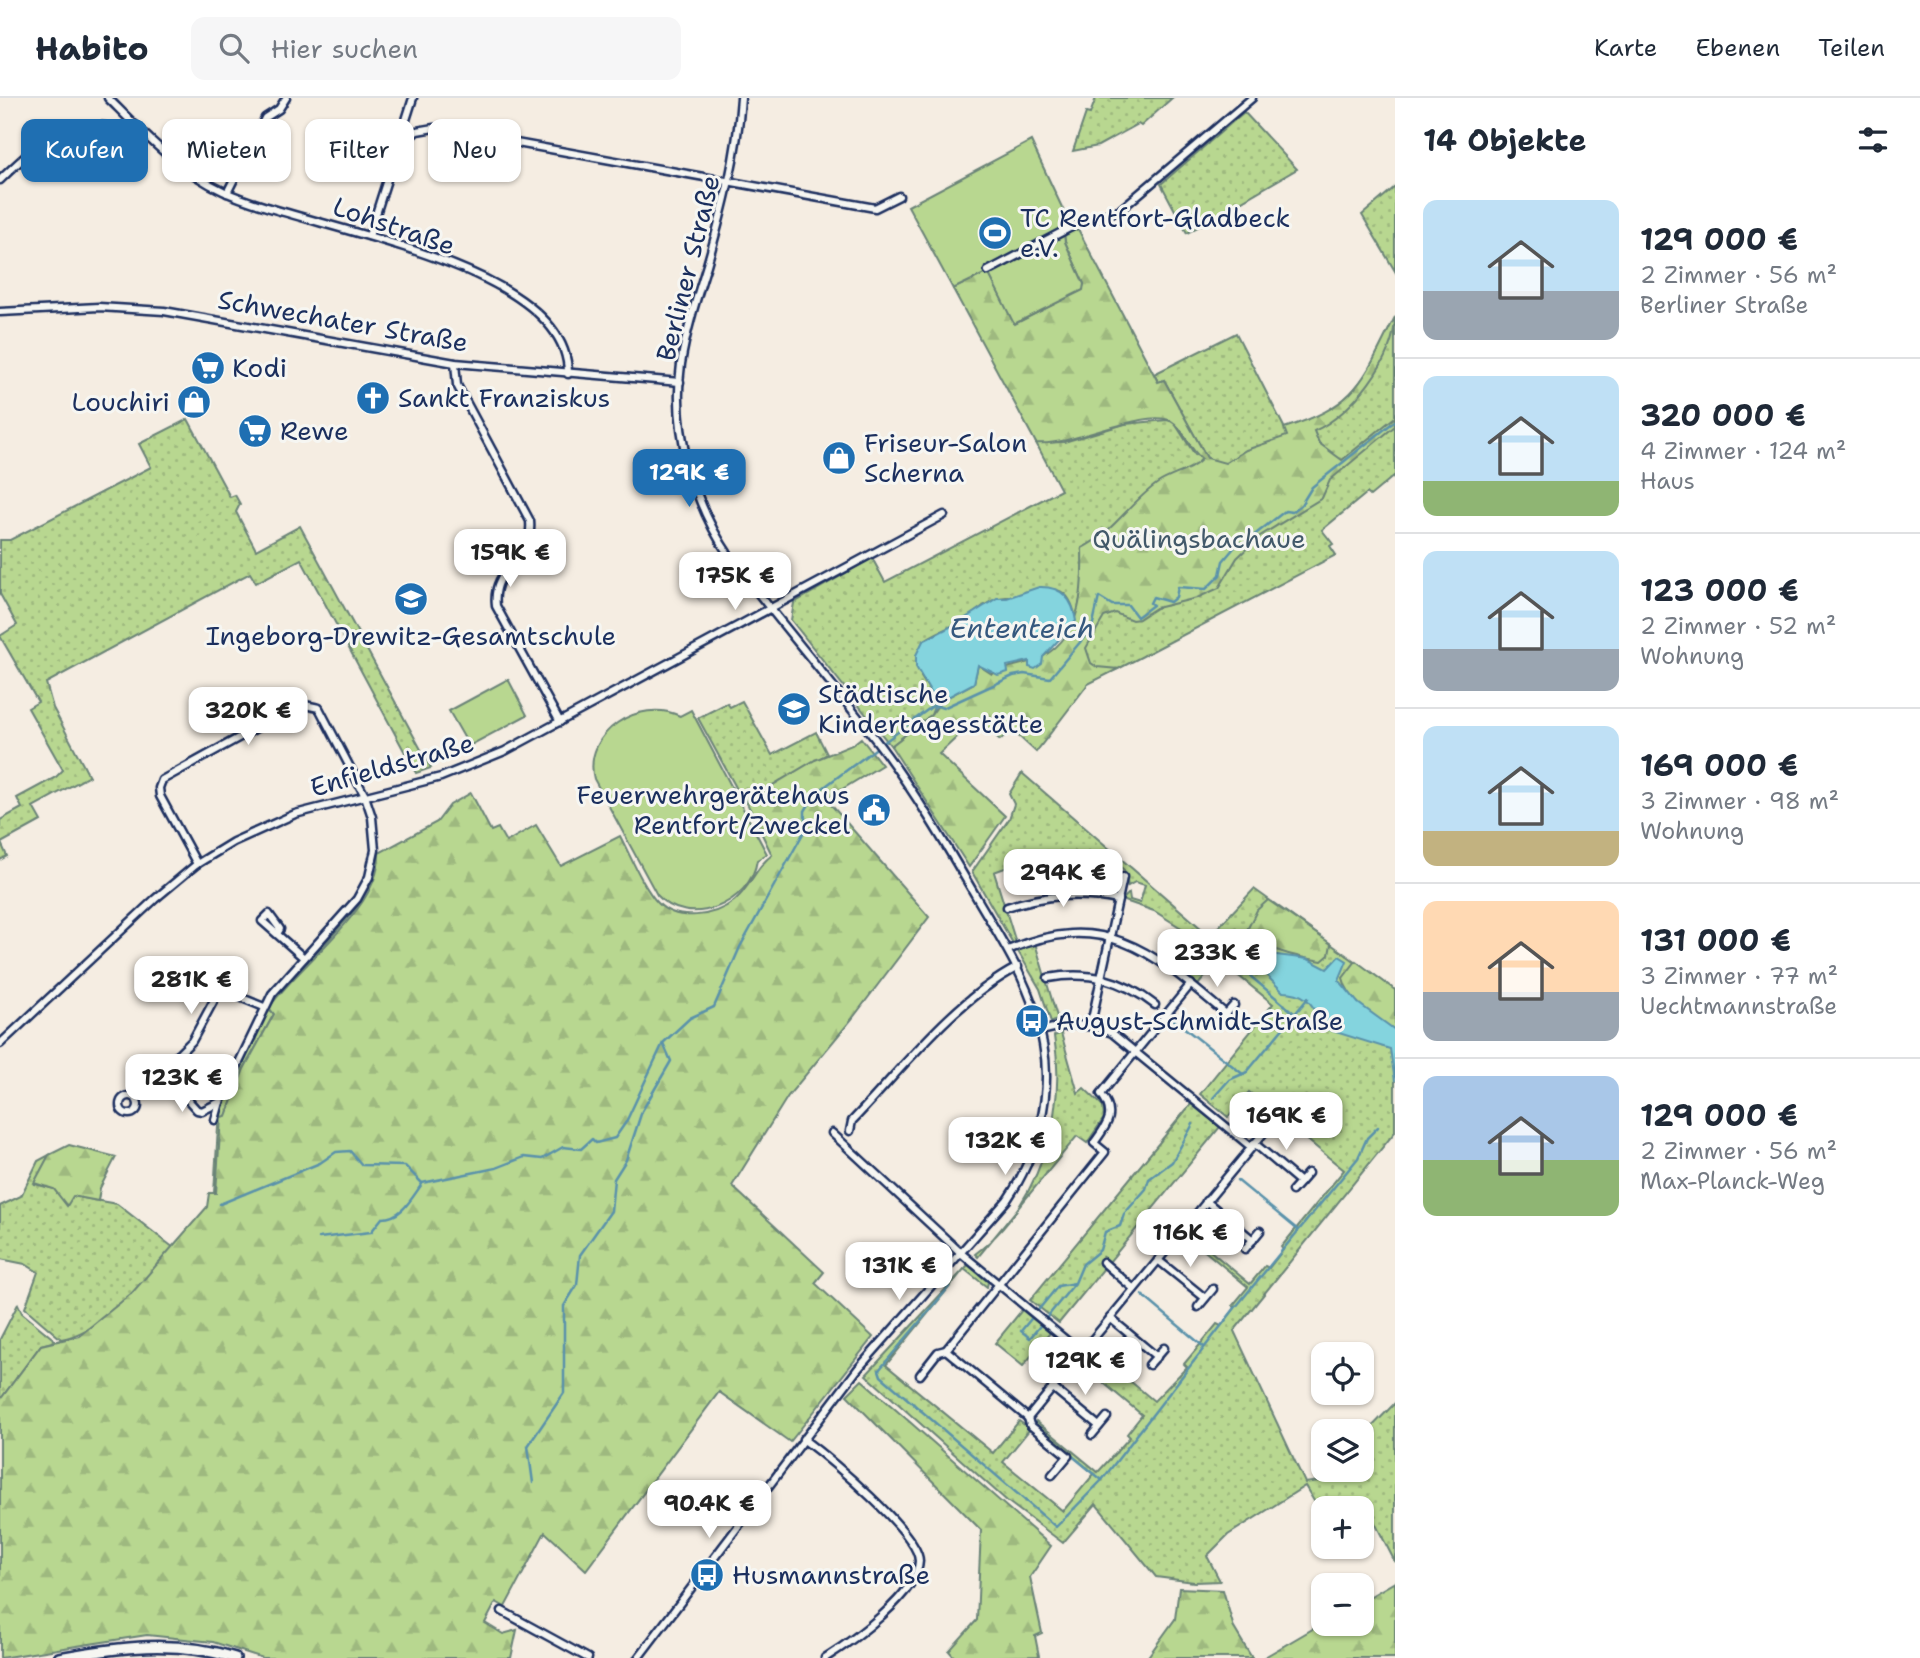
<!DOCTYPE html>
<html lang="de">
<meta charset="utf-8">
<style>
:root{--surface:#fff;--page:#f6f6f7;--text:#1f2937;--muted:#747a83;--line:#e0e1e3;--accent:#1f6fb2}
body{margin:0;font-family:"Shantell Sans",sans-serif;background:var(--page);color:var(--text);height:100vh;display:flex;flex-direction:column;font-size:26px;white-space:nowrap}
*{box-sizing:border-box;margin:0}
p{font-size:23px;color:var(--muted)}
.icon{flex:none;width:38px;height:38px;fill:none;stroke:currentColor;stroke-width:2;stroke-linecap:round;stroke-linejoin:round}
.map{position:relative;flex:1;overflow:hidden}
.sheet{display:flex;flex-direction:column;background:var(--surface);width:525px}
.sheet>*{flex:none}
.banner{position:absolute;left:21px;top:21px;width:665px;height:63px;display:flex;gap:14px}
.tools{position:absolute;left:1311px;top:1244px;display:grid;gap:14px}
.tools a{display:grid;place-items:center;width:63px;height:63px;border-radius:14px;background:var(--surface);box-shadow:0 2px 5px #0004;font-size:35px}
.price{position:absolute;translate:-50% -60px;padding:0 16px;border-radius:14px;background:#fff;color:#222;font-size:23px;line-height:46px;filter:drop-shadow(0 2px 4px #0008)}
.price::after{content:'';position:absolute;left:50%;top:42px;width:21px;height:16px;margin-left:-10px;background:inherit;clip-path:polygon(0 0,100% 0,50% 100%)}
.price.current{background:var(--accent);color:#fff}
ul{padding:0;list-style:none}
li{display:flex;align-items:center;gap:21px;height:175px;padding:0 28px}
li+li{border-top:2px solid var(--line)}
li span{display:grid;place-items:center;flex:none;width:196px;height:140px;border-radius:14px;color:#555}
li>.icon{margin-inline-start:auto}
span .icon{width:84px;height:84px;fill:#fffc;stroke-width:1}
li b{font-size:30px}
h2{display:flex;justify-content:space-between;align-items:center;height:84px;padding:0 28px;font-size:30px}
.chip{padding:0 24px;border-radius:14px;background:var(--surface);box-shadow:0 2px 5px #0004;font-size:24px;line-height:63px}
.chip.current{background:var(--accent);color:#fff}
header{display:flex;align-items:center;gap:42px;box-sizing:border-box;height:98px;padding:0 35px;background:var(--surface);border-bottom:2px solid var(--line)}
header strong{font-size:33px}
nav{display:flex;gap:38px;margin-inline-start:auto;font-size:24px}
.search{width:490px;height:63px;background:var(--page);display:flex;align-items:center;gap:18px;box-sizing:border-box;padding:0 24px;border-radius:14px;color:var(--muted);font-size:26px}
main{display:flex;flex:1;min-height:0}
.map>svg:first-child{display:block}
.grass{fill:url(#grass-dots);stroke:#6a8377;stroke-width:2}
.forest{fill:url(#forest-firs);stroke:#6a8377;stroke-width:2}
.pitch{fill:#b8d790;stroke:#6a8377;stroke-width:2}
.water{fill:#84d4de;stroke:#5a92ab;stroke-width:2}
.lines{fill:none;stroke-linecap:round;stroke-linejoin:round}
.stream{stroke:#5a92ab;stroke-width:2.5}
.minor-casing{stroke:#1b2f5e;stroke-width:11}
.secondary-casing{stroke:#1b2f5e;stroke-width:14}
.minor{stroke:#f6f6f2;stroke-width:6}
.secondary{stroke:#f6f6f2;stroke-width:9}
.labels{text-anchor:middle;stroke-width:6;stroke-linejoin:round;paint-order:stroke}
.poi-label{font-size:26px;fill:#1b2f5e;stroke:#f6f6f2;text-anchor:start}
.street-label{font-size:26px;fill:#1b2f5e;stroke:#f6f6f2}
.park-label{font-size:26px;fill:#42596a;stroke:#f6f6f2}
.water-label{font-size:28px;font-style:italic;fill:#35587e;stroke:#f6f6f2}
</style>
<header>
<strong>Habito</strong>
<div class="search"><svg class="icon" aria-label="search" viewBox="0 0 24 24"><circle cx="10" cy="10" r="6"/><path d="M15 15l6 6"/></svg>Hier suchen</div>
<nav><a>Karte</a><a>Ebenen</a><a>Teilen</a></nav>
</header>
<main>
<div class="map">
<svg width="1395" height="1560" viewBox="0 0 1395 1560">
<defs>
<pattern id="grass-dots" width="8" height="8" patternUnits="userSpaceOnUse" patternTransform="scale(1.75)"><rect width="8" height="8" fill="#b8d790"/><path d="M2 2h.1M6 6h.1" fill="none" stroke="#9eb97f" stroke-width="1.8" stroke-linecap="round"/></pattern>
<pattern id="forest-firs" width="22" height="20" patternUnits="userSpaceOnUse" patternTransform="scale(1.75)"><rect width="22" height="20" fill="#b8d790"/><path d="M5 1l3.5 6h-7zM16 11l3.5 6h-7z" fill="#9eb97f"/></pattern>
</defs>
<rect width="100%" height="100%" fill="#f5ede2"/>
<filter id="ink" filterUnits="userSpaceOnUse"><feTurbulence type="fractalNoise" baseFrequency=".0143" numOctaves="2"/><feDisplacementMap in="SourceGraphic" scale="14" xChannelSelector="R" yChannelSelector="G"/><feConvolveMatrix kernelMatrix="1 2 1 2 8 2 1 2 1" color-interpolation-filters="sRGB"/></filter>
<g filter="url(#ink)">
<g class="grass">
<path d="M1096,0H1172L1141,28L1138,26L1098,48L1073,53L1086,15L1090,16Z"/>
<path d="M1244,14L1297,71L1187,135L1161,86Z"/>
<path d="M1395,89V173L1362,117Z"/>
<path d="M1395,227V377L1370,398L1367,395L1322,432L1333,446L1330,448L1336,457L1118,571L1088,584L1064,564L1094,528L1083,485L1076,523C1070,480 1046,490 1015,498C1008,500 1000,498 994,502C981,508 970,519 957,526C945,531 935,535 923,543L921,579L936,603L931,617L891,648L791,522L794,505L872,460L885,484L1061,392L1036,345L1064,344L1125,326L1167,322L1174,324L1195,357L1212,362L1207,360L1164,282L1159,285L1154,276L1236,235L1285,331C1349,315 1365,280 1395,227Z"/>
<path d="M188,321L230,399L235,397L240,406L236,414L256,452L300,428L431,670L416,675L301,461L256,485L250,475L46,585L53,610L89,678L33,709L41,723L1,745L7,758L0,762V722L22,710L17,700L56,679L63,672L28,610L38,604L0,538L17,527L0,496V442H10L151,369L139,346Z"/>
<path d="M742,603L772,657L816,634L827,656L744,704L698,620L727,605L730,609Z"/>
<path d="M1022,675L1210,838L1254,791L1395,892V1034L1234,1233L1305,1385L1319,1383L1329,1372H1362V1339L1395,1305V1464L1372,1419L1362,1425V1410H1323V1418L1305,1388L1228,1437L1207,1458L1220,1483L1194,1484L1156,1479L1096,1406L1063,1445L1007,1403L866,1277L968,1167L988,1184L987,1189L964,1171L886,1267L993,1355L1019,1323L1030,1331L1003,1364L1063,1413L1094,1376L1034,1326L1036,1323L1098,1374L1130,1339L1127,1336L1142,1317L1082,1267L1094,1253L1154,1303L1187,1269L1184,1266L1217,1226L1221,1228L1235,1210L1233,1207L1248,1189L1188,1139L1190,1136L1250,1186L1265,1168L1269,1170L1283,1152L1281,1149L1344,1072L1249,994L1228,1019L1200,996L1273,906L1219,862L1198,887L1180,873L1202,843L1154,813L1122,802L1129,795L1130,802L1140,805L1145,787L1135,784L1128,788L1124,772L1109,758C1069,755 1032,758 994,774L1016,845L1014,847L972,774L1009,721L1014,706L1009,696Z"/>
<path d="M360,806L269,910L274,916L244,971L226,1018L221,1019L216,1095H214L219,1013L274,897Z"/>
<path d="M1035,845L1058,922L1051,924L1040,891L1016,850Z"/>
<path d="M1061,935L1078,995L1084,990L1103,1008L1104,1020L1087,1045L1077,1038L978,1159L975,1156C1040,1107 1067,1014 1054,938Z"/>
<path d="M1191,1006L1220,1029L1059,1225L1030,1202Z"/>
<path d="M49,1057L35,1086L54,1091L67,1107L72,1098L117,1106L174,1150C145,1181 103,1234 61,1241L25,1210L38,1174L25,1166L0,1161V1108L21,1098L38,1063Z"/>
<path d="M18,1206L22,1215L56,1243L41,1247L0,1302V1241Z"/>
<path d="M1022,1212L1050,1235L1023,1268L995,1245Z"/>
</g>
<g class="forest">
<path d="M1078,131L1158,284L1164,282L1207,360L1225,365L1246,352L1287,338L1284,330C1359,306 1362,284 1395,219C1395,261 1352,316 1314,333L1319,345L1342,362L1395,319V328L1330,382L1322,400L1260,438L1237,460L1219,490L1197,500L1156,510L1139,521L1132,522L1115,515L1104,519L1086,550L1091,565L1097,569L1118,571L1088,586L1036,654L1012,632L1000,642L982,625L971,626L939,656L1005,718L969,769L891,648L931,617L942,602L974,585L978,567L992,576C1008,567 1029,567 1044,558C1083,534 1083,491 1082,450C1113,435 1130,404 1158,385C1172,376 1191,373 1202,361C1189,352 1184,330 1171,323C1144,310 1073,349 1036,345L953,191L988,174L1015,226L1082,192L1084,186L1065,144L1064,136Z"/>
<path d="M861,640L882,667L826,701L929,819L852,921L788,998L732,1088L824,1174L815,1185L873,1239L790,1344L719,1294L586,1472L545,1434L505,1509L496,1504L485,1525L503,1536L517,1532L511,1560H263L213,1544L147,1537L0,1560V1302L41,1247L79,1238L132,1195L207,1109L209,1095H216L221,1019L226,1018L244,971L274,916L269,910C298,866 381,811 379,755L437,724L450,707L471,695L491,733L498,730L506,744L536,727L561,768L620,738C630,757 644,791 658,805C677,825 715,818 734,803C751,789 755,769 772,757L746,703L815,662L852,647Z"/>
<path d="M1268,802L1331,846L1329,857L1322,863C1295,859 1267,852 1245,836L1257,812Z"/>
<path d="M1356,863L1395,892V932C1375,920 1348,903 1343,880Z"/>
<path d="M69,1047L116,1059L100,1090L98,1103L73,1098L67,1108L54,1091L34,1085L49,1057Z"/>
<path d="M862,1282L1051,1448L1030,1479L1042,1535L1035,1538L1039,1558L955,1560L949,1553L977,1522L981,1432L847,1297Z"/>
<path d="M1395,1484V1560H1263L1323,1525L1362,1526V1503Z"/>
<path d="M1179,1490L1223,1492L1234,1530L1252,1560H1147L1175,1521Z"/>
</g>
<g class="pitch">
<path d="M1031,43L1073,133L1064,136L1065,144L1084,186L1083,192L1014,226L988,174L953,191L908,108Z"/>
<path d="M508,581L527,617L469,648L449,613Z"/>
<path d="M691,612L767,756L757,762C751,806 688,832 657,797L594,681C582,634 640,599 680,618Z"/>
</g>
<g class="water">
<path d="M1039,489C1062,488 1073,502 1076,523L1043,559L1042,566L1035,571L1029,569V563L1007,568L1008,574L998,577L978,567L974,585L942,602L934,610L936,603L916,569V557L923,543L956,526L997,500H1007Z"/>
<path d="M1269,856L1308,861L1327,871L1339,858L1347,863L1339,882L1358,905L1395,932V983L1390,951L1326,931C1313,911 1311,894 1283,894L1266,877L1263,867Z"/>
</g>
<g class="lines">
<g class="stream">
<path d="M1200,879L1219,856H1224L1294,915"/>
<path d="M1173,921L1244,977"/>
<path d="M1213,1000L1229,982L1247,974L1308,900"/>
<path d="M1237,1082L1298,1132"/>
<path d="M220,1106L320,1065L336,1054L350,1053L362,1067L405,1068L422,1085L496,1070L524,1059L542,1061L563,1049L581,1051L592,1041L596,1045L615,1040L626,1024L663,945"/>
<path d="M319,1140L371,1134L382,1120C402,1120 411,1101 422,1086"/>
<path d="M1075,1185L1030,1240L1021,1233L1058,1188L1075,1185L1083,1166L1100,1152L1105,1134L1120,1128L1124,1116L1146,1091L1149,1081L1172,1064L1193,1026"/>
<path d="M949,1189L879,1272L881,1278L1056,1429L1102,1382L1235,1210L1358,1060L1367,1040L1378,1029"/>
<path d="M1142,1197L1204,1249"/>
<path d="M1070,1356L1102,1382"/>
<path d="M533,1385L528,1348L564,1295V1208L577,1187L580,1157L611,1113L614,1081L626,1062L642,1013L671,963L663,945L690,920L714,909L740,849L805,732V713L815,696L934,607L943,610L1013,578L1024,576L1050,580L1092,530L1099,499L1112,507H1128L1137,519L1153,507L1150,505L1153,499L1170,504L1176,499L1178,489L1206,491L1220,477L1223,463L1239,444L1243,446L1285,413L1292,414L1301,407L1312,389L1395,323"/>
</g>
<g class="minor-casing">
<g id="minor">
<path d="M108,0C143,35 177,72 223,93C303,131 569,163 568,276"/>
<path d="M400,47L417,33L434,30L875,110L899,98"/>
<path d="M0,82C47,36 78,12 145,39"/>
<path d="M227,95L265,20L279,11L286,0"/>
<path d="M369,138L413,0"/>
<path d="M988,173L1077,126L1120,112L1252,0"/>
<path d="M0,214L99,209L164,213L455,265L680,284"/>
<path d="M455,265L457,287L530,423C534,464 491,466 496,508L560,624"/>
<path d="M197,766L160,698L159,690L162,682L300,606L319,610L365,698L372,719L375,752L369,779L357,801L272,896L220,1004L215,1022"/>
<path d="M1007,809C1045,797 1079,794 1118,802"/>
<path d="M277,836L280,831L269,816L262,823L304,860"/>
<path d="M1008,852C1106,810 1155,856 1226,916"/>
<path d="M1048,880C1089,873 1122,881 1155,907"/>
<path d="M1218,925L1234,907"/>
<path d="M1087,926L1093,917L1123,779"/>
<path d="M1041,933C1067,926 1086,924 1112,935L1251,1049"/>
<path d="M0,946L155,801L197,766L233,744L295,716L441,679L505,653L944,417"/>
<path d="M163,974L197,1012L202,1013L220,1004"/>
<circle cx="129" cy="1007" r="9"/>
<path d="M134,1000L192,943L220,891L264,909"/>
<path d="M850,1033L852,1023C902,971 954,902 1018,869"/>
<path d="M832,1035L962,1156L1078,1252L1083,1253L1276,1020"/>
<path d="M1254,1045L1300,1084"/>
<path d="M1292,1093L1308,1075"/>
<path d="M1206,1103L1253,1142"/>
<path d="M1245,1151L1260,1133"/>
<path d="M1158,1162L1205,1200"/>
<path d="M1103,1164L1134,1191"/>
<path d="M1198,1209L1213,1191"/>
<path d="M1110,1220L1157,1259"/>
<path d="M1083,1253L1028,1320L946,1252L1105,1054L1094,1045C1107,1027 1117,1016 1101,996L1191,886"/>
<path d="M1149,1267L1164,1250"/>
<path d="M920,1277L938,1254L946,1252"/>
<path d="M1053,1290L1099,1328"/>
<path d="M1028,1320L1030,1327L1068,1358L1052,1377"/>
<path d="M1092,1337L1107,1319"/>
<path d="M803,1341C827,1359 919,1435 919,1463C918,1496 852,1543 825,1560"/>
<path d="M502,1513L588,1560"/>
<path d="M638,1560L857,1272L1007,1102C1037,1059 1053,997 1043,946C1034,892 1005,848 978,802C946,747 914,692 875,641C828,580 777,521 730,459C693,405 672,332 681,266C686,233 697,199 707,167C723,112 737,58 741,0"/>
</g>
</g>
<g class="secondary-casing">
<path id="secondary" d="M59,1560C119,1549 175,1541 235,1560"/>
</g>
<use href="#minor" class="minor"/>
<use href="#secondary" class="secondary"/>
</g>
</g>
<defs>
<g id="stadium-disc" transform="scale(1.75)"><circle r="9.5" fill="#1f6fb2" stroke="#f6f6f2"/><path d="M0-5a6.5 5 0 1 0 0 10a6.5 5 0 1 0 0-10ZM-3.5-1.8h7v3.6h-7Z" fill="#fff"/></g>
<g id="supermarket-disc" transform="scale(1.75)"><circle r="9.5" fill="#1f6fb2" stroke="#f6f6f2"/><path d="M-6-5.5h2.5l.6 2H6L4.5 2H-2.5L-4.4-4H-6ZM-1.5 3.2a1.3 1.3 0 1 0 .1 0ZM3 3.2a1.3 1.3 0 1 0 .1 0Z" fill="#fff"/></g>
<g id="church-disc" transform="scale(1.75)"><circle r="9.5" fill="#1f6fb2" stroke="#f6f6f2"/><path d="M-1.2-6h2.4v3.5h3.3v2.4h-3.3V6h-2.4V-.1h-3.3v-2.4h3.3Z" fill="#fff"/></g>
<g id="shop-disc" transform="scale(1.75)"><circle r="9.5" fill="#1f6fb2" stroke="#f6f6f2"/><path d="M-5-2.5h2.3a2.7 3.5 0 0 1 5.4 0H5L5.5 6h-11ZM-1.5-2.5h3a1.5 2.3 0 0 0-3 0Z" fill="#fff"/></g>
<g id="school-disc" transform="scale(1.75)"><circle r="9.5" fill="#1f6fb2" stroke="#f6f6f2"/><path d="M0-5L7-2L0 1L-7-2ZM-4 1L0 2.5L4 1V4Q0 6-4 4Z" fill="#fff"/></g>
<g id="civic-disc" transform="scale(1.75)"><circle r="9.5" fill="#1f6fb2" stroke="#f6f6f2"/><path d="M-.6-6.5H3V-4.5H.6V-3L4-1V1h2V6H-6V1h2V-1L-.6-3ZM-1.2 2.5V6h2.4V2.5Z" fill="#fff"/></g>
<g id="bus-disc" transform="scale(1.75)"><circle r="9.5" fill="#1f6fb2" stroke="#f6f6f2"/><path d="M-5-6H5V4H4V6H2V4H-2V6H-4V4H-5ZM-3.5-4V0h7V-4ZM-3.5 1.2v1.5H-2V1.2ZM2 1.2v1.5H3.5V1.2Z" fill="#fff"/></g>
</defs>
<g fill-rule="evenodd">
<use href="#stadium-disc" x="995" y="135"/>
<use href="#supermarket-disc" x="208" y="270"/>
<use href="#church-disc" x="373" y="300"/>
<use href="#shop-disc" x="194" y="304"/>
<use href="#supermarket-disc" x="255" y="333"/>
<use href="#shop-disc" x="839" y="360"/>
<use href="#school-disc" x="411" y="501"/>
<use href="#school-disc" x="794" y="611"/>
<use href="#civic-disc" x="874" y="712"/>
<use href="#bus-disc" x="1032" y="923"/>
<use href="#bus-disc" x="707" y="1477"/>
</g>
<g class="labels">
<g class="poi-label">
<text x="1020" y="129">TC Rentfort-Gladbeck<tspan x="1020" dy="30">e.V.</tspan></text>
<text x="232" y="279">Kodi</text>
<text x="398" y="309">Sankt Franziskus</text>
<text x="170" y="313" text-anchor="end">Louchiri</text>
<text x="280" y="342">Rewe</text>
<text x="864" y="354">Friseur-Salon<tspan x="864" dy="30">Scherna</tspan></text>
<text x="411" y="547" text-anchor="middle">Ingeborg-Drewitz-Gesamtschule</text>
<text x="818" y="605">Städtische<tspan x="818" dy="30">Kindertagesstätte</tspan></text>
<text x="850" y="706" text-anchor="end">Feuerwehrgerätehaus<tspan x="850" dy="30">Rentfort/Zweckel</tspan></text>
<text x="1056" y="932">August-Schmidt-Straße</text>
<text x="732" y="1486">Husmannstraße</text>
</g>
<g class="street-label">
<text transform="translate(394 128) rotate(19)" y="9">Lohstraße</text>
<text transform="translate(688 170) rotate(-76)" y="9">Berliner Straße</text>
<text transform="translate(343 223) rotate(10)" y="9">Schwechater Straße</text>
<text transform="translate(392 667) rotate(-16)" y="9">Enfieldstraße</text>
</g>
<g class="park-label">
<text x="1199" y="450">Quälingsbachaue</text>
</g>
<g class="water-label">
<text x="1022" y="540">Ententeich</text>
</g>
</g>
</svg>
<div class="tools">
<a><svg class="icon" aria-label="locate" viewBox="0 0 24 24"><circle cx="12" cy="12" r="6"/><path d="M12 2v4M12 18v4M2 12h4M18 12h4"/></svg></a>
<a><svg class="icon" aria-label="layers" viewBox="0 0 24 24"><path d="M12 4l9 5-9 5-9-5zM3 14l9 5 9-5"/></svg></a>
<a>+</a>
<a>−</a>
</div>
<b class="price current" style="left:689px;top:411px">129K €</b>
<b class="price" style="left:510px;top:491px">159K €</b>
<b class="price" style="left:735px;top:514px">175K €</b>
<b class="price" style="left:248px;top:649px">320K €</b>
<b class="price" style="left:1063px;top:811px">294K €</b>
<b class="price" style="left:1217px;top:891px">233K €</b>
<b class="price" style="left:191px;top:918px">281K €</b>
<b class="price" style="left:182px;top:1016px">123K €</b>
<b class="price" style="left:1286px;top:1054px">169K €</b>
<b class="price" style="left:1005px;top:1079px">132K €</b>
<b class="price" style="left:1190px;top:1171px">116K €</b>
<b class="price" style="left:899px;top:1204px">131K €</b>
<b class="price" style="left:1085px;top:1299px">129K €</b>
<b class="price" style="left:709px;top:1442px">90.4K €</b>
<div class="banner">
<a class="chip current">Kaufen</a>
<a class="chip">Mieten</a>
<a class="chip">Filter</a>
<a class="chip">Neu</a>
</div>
</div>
<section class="sheet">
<h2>14 Objekte<svg class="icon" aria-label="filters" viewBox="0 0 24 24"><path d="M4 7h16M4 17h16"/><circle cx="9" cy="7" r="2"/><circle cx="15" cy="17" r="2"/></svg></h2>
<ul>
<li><span style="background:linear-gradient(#bfe0f5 65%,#9aa5b1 0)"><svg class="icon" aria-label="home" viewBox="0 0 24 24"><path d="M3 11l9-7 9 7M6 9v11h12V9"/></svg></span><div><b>129 000 €</b><p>2 Zimmer · 56 m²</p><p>Berliner Straße</p></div></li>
<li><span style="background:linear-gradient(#bfe0f5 75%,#8fb573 0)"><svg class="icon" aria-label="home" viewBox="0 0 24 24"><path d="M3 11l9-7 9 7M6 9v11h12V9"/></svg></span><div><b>320 000 €</b><p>4 Zimmer · 124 m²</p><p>Haus</p></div></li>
<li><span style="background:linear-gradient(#bfe0f5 70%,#9aa5b1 0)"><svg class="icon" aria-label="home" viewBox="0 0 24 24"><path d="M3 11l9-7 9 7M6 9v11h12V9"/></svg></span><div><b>123 000 €</b><p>2 Zimmer · 52 m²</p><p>Wohnung</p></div></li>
<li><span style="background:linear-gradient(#bfe0f5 75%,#c2b280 0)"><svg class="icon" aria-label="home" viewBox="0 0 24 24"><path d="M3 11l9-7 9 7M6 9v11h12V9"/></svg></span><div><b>169 000 €</b><p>3 Zimmer · 98 m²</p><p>Wohnung</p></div></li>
<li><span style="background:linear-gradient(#ffd9b3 65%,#9aa5b1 0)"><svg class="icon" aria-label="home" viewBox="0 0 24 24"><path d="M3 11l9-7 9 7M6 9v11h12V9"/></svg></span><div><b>131 000 €</b><p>3 Zimmer · 77 m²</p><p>Uechtmannstraße</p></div></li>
<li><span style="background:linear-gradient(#a9c7e8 60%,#8fb573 0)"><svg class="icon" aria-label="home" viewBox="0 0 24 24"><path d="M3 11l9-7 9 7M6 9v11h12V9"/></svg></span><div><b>129 000 €</b><p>2 Zimmer · 56 m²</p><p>Max-Planck-Weg</p></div></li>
</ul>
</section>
</main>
